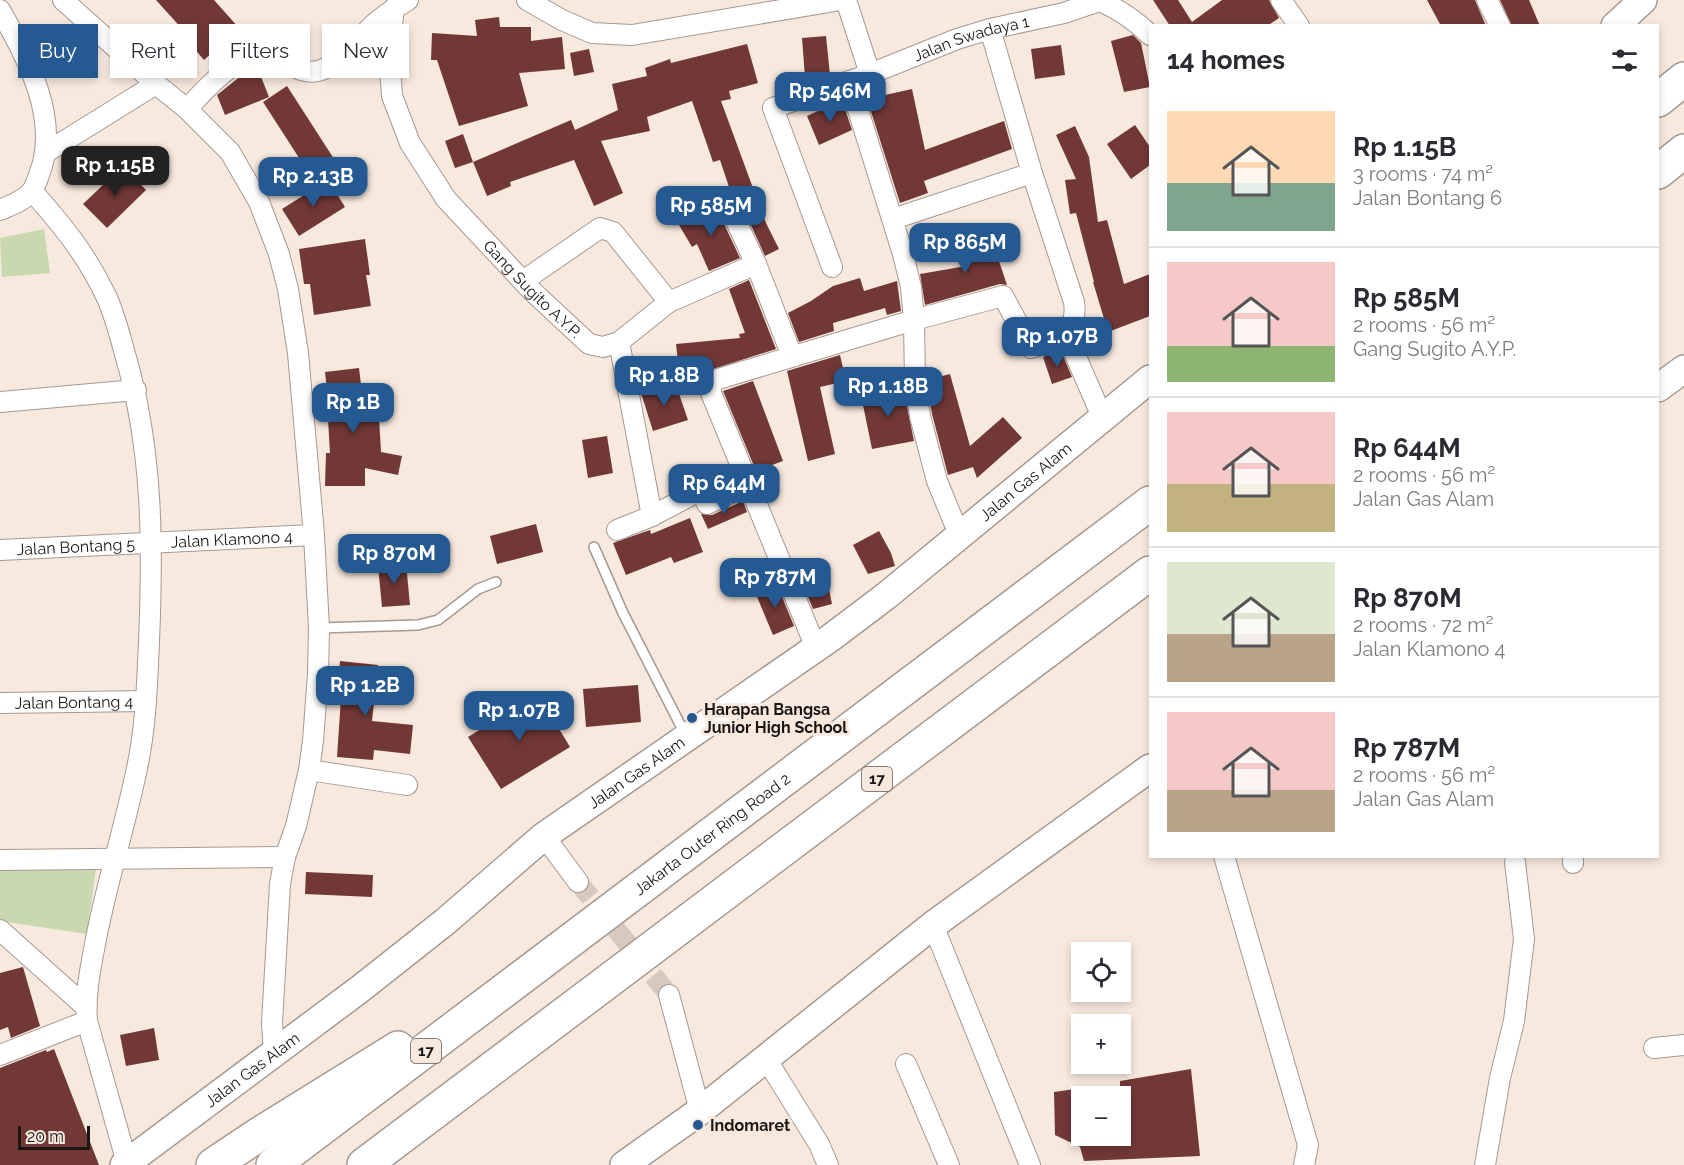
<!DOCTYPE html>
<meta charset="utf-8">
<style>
:root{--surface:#fff;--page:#f2f2f3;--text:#2b2b33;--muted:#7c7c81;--line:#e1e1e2;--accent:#255992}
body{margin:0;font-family:Raleway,sans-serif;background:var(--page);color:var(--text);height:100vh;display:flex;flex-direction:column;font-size:22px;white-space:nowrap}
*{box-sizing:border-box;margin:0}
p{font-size:20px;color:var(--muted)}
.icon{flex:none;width:33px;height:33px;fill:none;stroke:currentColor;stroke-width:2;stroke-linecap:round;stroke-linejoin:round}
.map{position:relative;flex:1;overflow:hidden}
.details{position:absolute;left:1149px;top:24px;width:510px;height:834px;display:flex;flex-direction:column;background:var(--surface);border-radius:0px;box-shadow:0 3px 9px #0003}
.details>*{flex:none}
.top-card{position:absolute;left:18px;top:24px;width:570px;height:54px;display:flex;gap:12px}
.buttons{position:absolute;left:1071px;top:942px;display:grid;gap:12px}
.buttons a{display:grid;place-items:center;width:60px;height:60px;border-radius:0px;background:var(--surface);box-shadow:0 3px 9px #0003;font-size:30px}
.scale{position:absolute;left:18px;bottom:15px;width:72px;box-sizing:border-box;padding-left:6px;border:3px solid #1b1613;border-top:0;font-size:16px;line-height:21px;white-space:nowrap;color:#1b1613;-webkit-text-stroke:4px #f7e9de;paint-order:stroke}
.price{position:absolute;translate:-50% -51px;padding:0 14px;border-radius:12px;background:var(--accent);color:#fff;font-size:20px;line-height:39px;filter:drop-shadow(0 2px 3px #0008)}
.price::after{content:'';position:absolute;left:50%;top:36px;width:18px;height:14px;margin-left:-9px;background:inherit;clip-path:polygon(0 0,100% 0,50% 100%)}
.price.current{background:#222;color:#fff}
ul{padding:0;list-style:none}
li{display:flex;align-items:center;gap:18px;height:150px;padding:0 18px}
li+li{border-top:2px solid var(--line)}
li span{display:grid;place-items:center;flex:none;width:168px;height:120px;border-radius:0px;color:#555}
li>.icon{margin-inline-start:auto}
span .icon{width:72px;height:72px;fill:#fffc;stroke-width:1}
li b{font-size:26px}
h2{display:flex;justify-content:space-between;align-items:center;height:72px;padding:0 18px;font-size:26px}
.chip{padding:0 21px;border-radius:0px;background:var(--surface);box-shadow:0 3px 9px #0003;font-size:21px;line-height:54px}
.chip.current{background:var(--accent);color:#fff}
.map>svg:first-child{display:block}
.green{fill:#c9d8af}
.building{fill:#713836}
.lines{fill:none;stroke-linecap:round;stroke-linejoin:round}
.street-tunnel{stroke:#d6c9c0;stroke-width:20;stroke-dasharray:20 10;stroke-linecap:butt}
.lane-casing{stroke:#a69990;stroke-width:12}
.street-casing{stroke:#a69990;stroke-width:22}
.secondary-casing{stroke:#a69990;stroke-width:30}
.highway-casing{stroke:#a69990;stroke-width:36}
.lane{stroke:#fff;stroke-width:9}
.street{stroke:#fff;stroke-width:20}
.secondary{stroke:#fff;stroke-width:27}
.highway{stroke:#fff;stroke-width:33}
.poi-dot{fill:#255992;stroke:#f7e9de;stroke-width:2}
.labels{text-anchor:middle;stroke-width:6;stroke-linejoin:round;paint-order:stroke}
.shield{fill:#f7e9de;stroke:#5d5550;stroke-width:1.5}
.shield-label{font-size:15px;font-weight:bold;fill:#1b1613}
.street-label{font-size:16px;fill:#1b1613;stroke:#f7e9de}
.poi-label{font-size:16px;font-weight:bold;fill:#1b1613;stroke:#f7e9de;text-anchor:start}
</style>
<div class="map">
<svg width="1684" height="1165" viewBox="0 0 1684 1165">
<rect width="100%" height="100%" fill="#f7e9de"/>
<g class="green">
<path d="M44,229L50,273L2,277L0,238Z"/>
<path d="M3,856L97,861L87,934L0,921V871Z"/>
</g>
<g class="building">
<path d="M156,0H214L239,28L204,60L181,33L184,31Z"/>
<path d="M1153,0H1178L1192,22L1222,0H1269L1279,18L1267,26H1170Z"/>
<path d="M1427,0H1475L1486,26H1441Z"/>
<path d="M1500,0H1529L1540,26H1512Z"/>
<path d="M499,17L500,27H531V41L562,37L565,69L519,73L528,106L459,126L437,60H431L432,33L477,36L475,20Z"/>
<path d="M1133,35L1141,43L1150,87L1124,92L1111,41Z"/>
<path d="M826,36L830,75L805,77L802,38Z"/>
<path d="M747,44L758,83L729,91L731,99L721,101L757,199L759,198L765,221L779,249L765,256L740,201L735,196L729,194L731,193L720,160L713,162L692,101L647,117L650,131L601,141L623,193L594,206L574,160L510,182L511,186L487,196L473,162L571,120L575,130L618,110L612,84L647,76L645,68L670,59L671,63Z"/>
<path d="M1061,45L1065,75L1035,79L1031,49Z"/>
<path d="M589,49L594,72L574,76L570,53Z"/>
<path d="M258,69L269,97L225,115L217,95L242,75Z"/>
<path d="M287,86L336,162L312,178L263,102Z"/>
<path d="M912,89L925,150L1004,121L1012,149L924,181L928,193L900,203L867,99Z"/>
<path d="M842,100L852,130L819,145L807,116Z"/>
<path d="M1135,125L1150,147V165L1131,179L1107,144Z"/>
<path d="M1075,126L1089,157L1098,222L1107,220L1124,284L1150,274V316L1108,332L1093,282H1094L1076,213L1070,214L1065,180L1076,179L1056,135Z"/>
<path d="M463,134L473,162L455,168L445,141Z"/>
<path d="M123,166L146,190L107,228L83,204Z"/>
<path d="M328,180L345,207L299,236L282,209Z"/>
<path d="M718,201V211L740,258L709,271L697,244L692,247L679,225Z"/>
<path d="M991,237L1007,285L1000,284L925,305L920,274L966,266L960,248Z"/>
<path d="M365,239L370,275H366L371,306L314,315L310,284H304L299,249Z"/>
<path d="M860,278L864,291L897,281L901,311L887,315L885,308L833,323L834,331L799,342L788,313L811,301L833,286Z"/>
<path d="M749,280L776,349L710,370L709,367L679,371L676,344L740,338L739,334L745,333L729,289Z"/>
<path d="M1061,351L1072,377L1052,384L1043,357Z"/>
<path d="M840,355L846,381L820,387L835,454L808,461L787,371Z"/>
<path d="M359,368L365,418L379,417L381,452L402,456L398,475L365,468V486H325L326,453H330L328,420L330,419L325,372Z"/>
<path d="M950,374L970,446L1003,417L1022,438L977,478L973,467L948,475L932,414L927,380Z"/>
<path d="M753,381L783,461L756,471L723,391Z"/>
<path d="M675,382L688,420L653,431L641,393Z"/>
<path d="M903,387L914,441L872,449L861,395Z"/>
<path d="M607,436L613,473L588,478L582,440Z"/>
<path d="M743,501L747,512L708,529L701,514L712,515Z"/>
<path d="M690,518L703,552L674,563L671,557L626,575L613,543L650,530L651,534Z"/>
<path d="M536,524L543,552L497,564L490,536Z"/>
<path d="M879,531L891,553L895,566L868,574L853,545Z"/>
<path d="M406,563L410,605L382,607L378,566Z"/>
<path d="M827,579L832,604L813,609L803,585Z"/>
<path d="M776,582L794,626L773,635L755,592Z"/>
<path d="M340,661L378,665L372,721L413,725L410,754L374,750L373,760L337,757L341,698L337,697Z"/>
<path d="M638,685L641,722L586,727L583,689Z"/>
<path d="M538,694L570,747L501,789L468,737Z"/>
<path d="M306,872L373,875L372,897L305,894Z"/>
<path d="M23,967L40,1026L11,1038L8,1027L0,1030V973Z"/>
<path d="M154,1028L159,1060L126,1066L120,1035Z"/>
<path d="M54,1049L99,1165H0V1068L46,1050L47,1052Z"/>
<path d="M1191,1069L1200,1156L1084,1161L1080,1147L1055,1135L1054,1092L1082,1088V1136H1120V1081Z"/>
</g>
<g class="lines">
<path class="street-tunnel" d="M578,882L669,995"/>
<g class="lane-casing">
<g id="lane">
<path d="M594,547L623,613L686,736"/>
<path d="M319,628L418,625L438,620L478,589L496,582"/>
</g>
</g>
<g class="street-casing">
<g id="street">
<path d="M63,0L156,84L187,109L230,152L259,202L279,254L288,289L298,353L314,535L319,628L318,674L313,741L309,770L296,826L285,857L280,884L272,1023L274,1053"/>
<path d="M527,0L562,20L592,33L632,35L841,0"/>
<path d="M846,0L870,74"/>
<path d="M1281,0L1299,26"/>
<path d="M1487,0L1500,26"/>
<path d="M1100,1C1120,10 1135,20 1150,35"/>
<path id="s1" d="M394,8L389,50L392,96L410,143L446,199L532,291L589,344L603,347L619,342L669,302L756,264L792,356"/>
<path d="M0,10C27,58 61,119 39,175C37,180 35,187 32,191C24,201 11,205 0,210"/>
<path d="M990,29L1032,173L1074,302C1077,317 1070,328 1070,343L1103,419"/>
<path d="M849,81L903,254L911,287L914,320L915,382L920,416L937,481L960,537"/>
<path d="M187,109C208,87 239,48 274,58C289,62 301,75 318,71C337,67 360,37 374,24C385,15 396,7 408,0"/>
<path d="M45,153L156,84"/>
<path d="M32,191C63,226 87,255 107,298C115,316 120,336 125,354C153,450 153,543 149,642C147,684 146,727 137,768C125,827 106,885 95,944C90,970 85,995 87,1021L127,1163"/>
<path d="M729,206L756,264"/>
<path d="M893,219L1032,173"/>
<path id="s2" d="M832,267L773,108L870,74L957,39L990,29L1064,13L1102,0"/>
<path d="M523,281L600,228L613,232L669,302"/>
<path d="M619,342L652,516"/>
<path d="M0,402L136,390"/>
<path d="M617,530L652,516L701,490L707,504L749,485"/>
<path id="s3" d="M0,550L314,535"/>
<path d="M816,648L711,393V385L718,379L914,320L1003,296L1031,348L1070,336"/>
<path id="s4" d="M0,703L146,701"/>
<path d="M309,770L407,785"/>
<path d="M544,836L578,882"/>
<path d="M1224,856L1308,1145L1304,1165"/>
<path d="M0,860L285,857"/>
<path d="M1573,863V856"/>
<path d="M933,925L1030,1165"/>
<path d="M0,930L86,1007"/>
<path d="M669,995L700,1111"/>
<path d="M1654,1048L1684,1045"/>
<path d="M0,1055L87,1021"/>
<path d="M765,1057L819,1144L828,1165"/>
<path d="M906,1064L949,1165"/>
<path d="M1485,1165L1500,1078L1514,1021L1524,939L1515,862"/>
</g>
</g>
<g class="secondary-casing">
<g id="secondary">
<path d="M1615,26L1643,0"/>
<path d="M1658,388L1684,369"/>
<path id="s5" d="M124,1165L360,989L446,921L544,836L829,639L886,596L1150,379"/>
<path d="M624,1165L700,1111L933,925L1150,768"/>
</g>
</g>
<g class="highway-casing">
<g id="highway">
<path d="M1658,100L1684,79"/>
<path d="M1658,172L1684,151"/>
<path d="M213,1165L261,1133L398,1048"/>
<path id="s6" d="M273,1165L1150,503"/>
<path d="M364,1165L1150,573"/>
</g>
</g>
<use href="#lane" class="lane"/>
<use href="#street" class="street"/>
<use href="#secondary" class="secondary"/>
<use href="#highway" class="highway"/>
</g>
<g class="poi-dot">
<circle cx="692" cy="718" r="6"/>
<circle cx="698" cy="1125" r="6"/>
</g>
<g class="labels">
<g class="shield">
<rect x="862" y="767" width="30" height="24" rx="4.5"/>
<rect x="411" y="1039" width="30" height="24" rx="4.5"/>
</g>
<g class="shield-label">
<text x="877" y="784">17</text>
<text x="426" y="1056">17</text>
</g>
<g class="street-label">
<text dy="6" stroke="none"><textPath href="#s2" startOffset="380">Jalan Swadaya 1</textPath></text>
<text dy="6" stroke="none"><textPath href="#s1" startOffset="330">Gang Sugito A.Y.P.</textPath></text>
<text dy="6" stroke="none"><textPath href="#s5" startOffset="1132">Jalan Gas Alam</textPath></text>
<text dy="6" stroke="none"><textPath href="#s3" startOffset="232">Jalan Klamono 4</textPath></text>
<text dy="6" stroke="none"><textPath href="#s3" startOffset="76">Jalan Bontang 5</textPath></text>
<text dy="6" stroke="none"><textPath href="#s4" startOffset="74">Jalan Bontang 4</textPath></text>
<text dy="6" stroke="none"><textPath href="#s5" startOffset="646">Jalan Gas Alam</textPath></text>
<text dy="6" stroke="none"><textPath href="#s6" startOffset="550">Jakarta Outer Ring Road 2</textPath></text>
<text dy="6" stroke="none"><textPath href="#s5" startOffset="160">Jalan Gas Alam</textPath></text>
</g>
<g class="poi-label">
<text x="704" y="715">Harapan Bangsa<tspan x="704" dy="18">Junior High School</tspan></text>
<text x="710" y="1131">Indomaret</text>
</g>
</g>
</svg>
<div class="buttons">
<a><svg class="icon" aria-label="locate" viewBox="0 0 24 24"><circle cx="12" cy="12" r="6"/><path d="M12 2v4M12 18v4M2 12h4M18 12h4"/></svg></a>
<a>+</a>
<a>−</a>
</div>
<div class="scale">20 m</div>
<b class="price" style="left:830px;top:123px">Rp 546M</b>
<b class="price current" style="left:115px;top:197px">Rp 1.15B</b>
<b class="price" style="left:313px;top:208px">Rp 2.13B</b>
<b class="price" style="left:711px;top:237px">Rp 585M</b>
<b class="price" style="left:965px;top:274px">Rp 865M</b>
<b class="price" style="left:1057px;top:368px">Rp 1.07B</b>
<b class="price" style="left:664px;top:407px">Rp 1.8B</b>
<b class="price" style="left:888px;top:418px">Rp 1.18B</b>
<b class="price" style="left:353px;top:434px">Rp 1B</b>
<b class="price" style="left:724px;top:515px">Rp 644M</b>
<b class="price" style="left:394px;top:585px">Rp 870M</b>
<b class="price" style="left:775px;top:609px">Rp 787M</b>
<b class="price" style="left:365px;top:717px">Rp 1.2B</b>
<b class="price" style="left:519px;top:742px">Rp 1.07B</b>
<div class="top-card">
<a class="chip current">Buy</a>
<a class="chip">Rent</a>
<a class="chip">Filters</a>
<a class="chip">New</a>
</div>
<section class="details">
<h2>14 homes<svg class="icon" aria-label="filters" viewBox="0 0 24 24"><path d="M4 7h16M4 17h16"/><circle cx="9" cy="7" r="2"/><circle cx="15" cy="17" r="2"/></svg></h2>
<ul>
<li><span style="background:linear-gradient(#ffd9b3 60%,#7fa58c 0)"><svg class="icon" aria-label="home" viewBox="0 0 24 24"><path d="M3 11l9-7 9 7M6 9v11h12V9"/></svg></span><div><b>Rp 1.15B</b><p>3 rooms · 74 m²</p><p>Jalan Bontang 6</p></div></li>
<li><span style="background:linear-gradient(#f6c9c9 70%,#8fb573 0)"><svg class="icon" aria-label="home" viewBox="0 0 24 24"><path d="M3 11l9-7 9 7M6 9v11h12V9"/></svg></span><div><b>Rp 585M</b><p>2 rooms · 56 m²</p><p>Gang Sugito A.Y.P.</p></div></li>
<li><span style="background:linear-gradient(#f6c9c9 60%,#c2b280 0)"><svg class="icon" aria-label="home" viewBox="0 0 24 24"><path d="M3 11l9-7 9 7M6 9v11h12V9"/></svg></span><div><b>Rp 644M</b><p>2 rooms · 56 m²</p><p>Jalan Gas Alam</p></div></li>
<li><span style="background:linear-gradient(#dfe7d0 60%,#b9a48a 0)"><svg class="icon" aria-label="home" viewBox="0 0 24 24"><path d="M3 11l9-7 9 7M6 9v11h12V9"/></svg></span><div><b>Rp 870M</b><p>2 rooms · 72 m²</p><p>Jalan Klamono 4</p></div></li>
<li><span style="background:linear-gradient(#f6c9c9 65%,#b9a48a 0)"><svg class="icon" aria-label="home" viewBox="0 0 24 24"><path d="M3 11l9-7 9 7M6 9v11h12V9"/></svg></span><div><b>Rp 787M</b><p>2 rooms · 56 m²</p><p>Jalan Gas Alam</p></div></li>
</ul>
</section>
</div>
